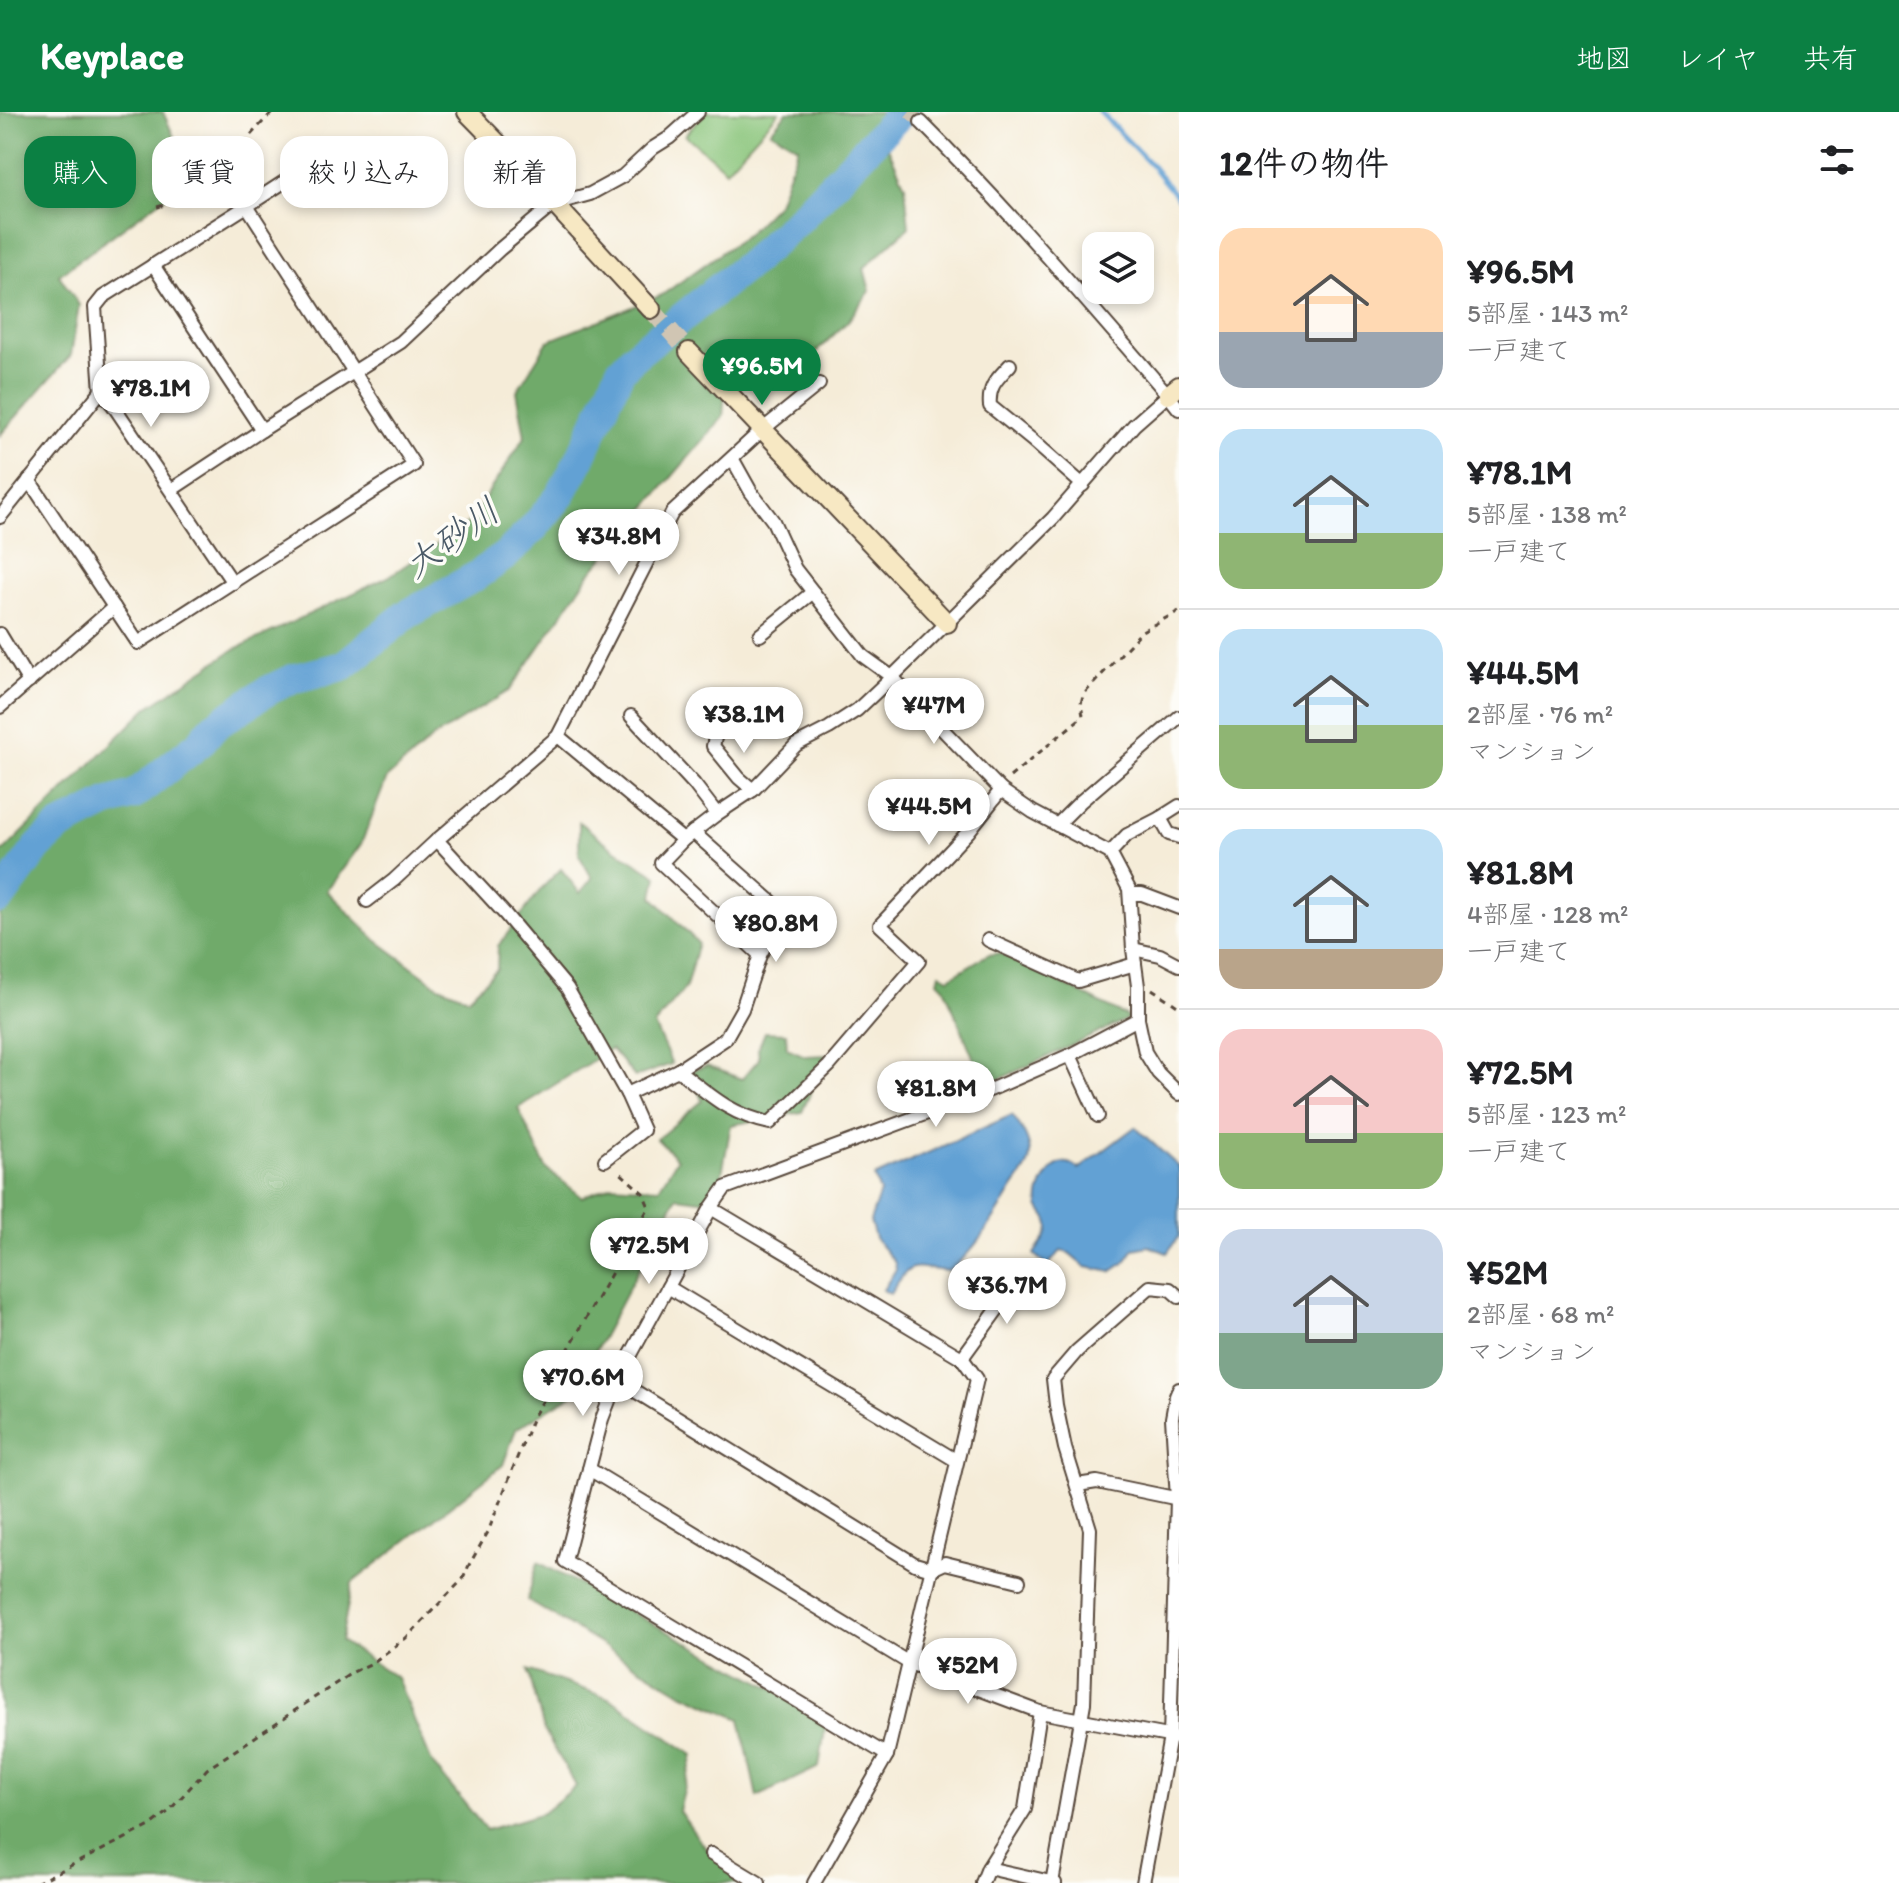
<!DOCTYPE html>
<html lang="ja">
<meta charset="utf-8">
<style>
:root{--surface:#fff;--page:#f6f6f6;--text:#202124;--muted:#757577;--line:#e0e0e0;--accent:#0b8043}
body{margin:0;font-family:Itim,"Klee One",sans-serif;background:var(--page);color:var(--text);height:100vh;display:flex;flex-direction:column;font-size:30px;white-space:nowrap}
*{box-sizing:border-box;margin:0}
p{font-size:26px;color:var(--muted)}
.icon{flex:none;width:44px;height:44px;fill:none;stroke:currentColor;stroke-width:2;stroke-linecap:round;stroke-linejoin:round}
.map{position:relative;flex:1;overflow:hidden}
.panel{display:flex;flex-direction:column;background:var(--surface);width:720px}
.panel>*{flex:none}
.hud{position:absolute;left:24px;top:24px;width:760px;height:72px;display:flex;gap:16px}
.buttons{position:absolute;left:1082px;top:120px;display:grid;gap:16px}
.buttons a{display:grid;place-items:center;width:72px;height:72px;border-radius:16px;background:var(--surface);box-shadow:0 4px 12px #0003;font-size:40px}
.price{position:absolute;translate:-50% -68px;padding:0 18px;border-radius:28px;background:#fff;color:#222;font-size:26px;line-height:52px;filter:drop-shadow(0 2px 4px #0008)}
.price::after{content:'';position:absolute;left:50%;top:48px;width:24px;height:18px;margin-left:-12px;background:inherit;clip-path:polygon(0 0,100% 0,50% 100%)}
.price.active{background:var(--accent);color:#fff}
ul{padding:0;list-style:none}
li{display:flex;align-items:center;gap:24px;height:200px;padding:0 40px}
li+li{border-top:2px solid var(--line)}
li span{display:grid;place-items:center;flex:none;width:224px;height:160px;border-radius:24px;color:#555}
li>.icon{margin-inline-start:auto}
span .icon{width:96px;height:96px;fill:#fffc;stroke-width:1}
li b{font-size:34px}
h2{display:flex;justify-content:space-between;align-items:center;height:96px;padding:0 40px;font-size:34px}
.chip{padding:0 28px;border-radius:24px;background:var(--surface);box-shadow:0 4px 12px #0003;font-size:28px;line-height:72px}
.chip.active{background:var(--accent);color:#fff}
header{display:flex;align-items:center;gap:48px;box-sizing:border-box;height:112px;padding:0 40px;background:var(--accent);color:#fff}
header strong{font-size:38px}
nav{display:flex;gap:44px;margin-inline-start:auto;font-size:28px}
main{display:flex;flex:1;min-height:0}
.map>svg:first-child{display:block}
.green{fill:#8ac57b;stroke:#62784c;stroke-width:2}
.forest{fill:#6faa6b;stroke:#556a44;stroke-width:2}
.water{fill:#62a1d4;stroke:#4e6679;stroke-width:2}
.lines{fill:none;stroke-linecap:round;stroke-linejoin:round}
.stream{stroke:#62a1d4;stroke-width:5}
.river{stroke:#62a1d4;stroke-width:30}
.street-tunnel{stroke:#d0c5b3;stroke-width:12;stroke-dasharray:12 6;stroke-linecap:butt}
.secondary-tunnel{stroke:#d0c5b3;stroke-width:18;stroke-dasharray:18 9;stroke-linecap:butt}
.street-casing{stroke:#57473a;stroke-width:16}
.secondary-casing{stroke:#57473a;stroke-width:22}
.path{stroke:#57473a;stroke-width:3;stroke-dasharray:6 6;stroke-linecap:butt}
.street{stroke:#fff;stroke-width:12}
.secondary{stroke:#f7e8c3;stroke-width:18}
.labels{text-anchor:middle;stroke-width:7;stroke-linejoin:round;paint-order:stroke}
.water-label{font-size:36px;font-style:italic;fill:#4b5a67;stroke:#fdfcf7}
</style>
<header>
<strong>Keyplace</strong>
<nav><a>地図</a><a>レイヤ</a><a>共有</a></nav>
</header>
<main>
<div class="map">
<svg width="1179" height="1771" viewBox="0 0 1179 1771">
<rect width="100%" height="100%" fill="#fdfcf7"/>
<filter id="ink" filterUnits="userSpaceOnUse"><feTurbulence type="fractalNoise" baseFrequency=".0125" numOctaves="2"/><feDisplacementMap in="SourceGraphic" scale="16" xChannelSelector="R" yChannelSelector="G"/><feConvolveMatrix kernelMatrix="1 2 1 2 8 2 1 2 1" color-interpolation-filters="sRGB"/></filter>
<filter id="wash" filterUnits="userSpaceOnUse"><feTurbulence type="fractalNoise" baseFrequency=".006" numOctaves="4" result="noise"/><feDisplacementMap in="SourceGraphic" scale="32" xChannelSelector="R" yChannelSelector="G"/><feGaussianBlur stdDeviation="1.8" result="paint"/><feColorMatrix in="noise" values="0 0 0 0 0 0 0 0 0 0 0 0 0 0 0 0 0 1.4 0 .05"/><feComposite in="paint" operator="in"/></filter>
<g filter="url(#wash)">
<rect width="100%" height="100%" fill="#f5ecd8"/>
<path class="green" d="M706,0H779L726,58L685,23Z"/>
<g class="forest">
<path d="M0,0H163L192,65L59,163L79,193L71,243L0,323Z"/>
<path d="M787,0H895L888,36L905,73L909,115L864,156L870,179L848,209L813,243L794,246L780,254L727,251L723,305L591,460L510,578L434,625L387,666L361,732L327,779L376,828L437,873L468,886L497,857L498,834L542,776L561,757L580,781L592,766L579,743V710L613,736L657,764L653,785L698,831L686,875L654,913L672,952L635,965L611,937L518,996L546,1056L582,1085L612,1073L659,1076L677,1047L657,1027L702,989L691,959L707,954L742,967L759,947L758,937L765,920L786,921L787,936L805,944L827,943L802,1000L731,1013L721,1067L708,1089L677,1085L572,1283L516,1317L503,1353L352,1471L341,1529L397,1566L432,1651L486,1718L543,1701L576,1674L544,1618L528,1558L609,1586L693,1643L679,1699L700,1729L738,1771H0V740L5,738L147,596L233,538L388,465L468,411L525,325L517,279L548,229L662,183L746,123L778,91L798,35L771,19Z"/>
<path d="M1001,841L1130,906L985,974L944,875L938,869L940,861L949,866L987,843Z"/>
<path d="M538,1450L827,1605L819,1655L757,1685L740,1607L682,1581L527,1488Z"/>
</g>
<g class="water">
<path d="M1012,1003C1020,1013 1030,1029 1030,1042C1030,1056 1020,1065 1013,1076C997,1102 974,1142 948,1159C910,1156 913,1146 890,1182L883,1178L896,1157L895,1151L875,1126L870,1109L880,1080L874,1065Z"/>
<path d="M1135,1015L1179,1055V1124L1167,1141L1149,1134L1134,1137L1124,1151L1111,1160L1086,1155L1069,1141L1061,1139L1047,1154L1034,1142C1039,1134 1049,1124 1049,1115C1050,1105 1041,1102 1039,1093C1036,1079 1051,1048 1068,1051C1072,1052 1076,1055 1079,1057Z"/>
</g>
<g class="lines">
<path class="stream" d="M1100,0L1152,54L1179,88"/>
<path class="river" d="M0,787L38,735L60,715L107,691L134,683L200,631L213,615L267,579L292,567L343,554L406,503L478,463L506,443L531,419L560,384L580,347L620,259L634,244L754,148L801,105L902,0"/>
</g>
</g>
<g filter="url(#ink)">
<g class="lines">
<path class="street-tunnel" d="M909,0L921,10"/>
<path class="secondary-tunnel" d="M651,197L689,240"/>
<g class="street-casing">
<g id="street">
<path d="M921,10C1008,97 1088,190 1168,283L1179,297"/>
<path d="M247,94L307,55"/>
<path d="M153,153L262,318"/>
<path d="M1010,253C997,267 988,274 990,294L1032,328L1083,373"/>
<path d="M732,346L751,380L773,409L795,457L863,544L892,565L1001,678L1033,700L1110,741L1129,777L1133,837L1138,874V907L1145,940L1158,961L1179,982"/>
<path d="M29,368L138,531L414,353L247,94L103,185L95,195L101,279L113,293L233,471"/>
<path d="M171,378L262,318L401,230L500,137L554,92L590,82L623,64L653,36L669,26L698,0"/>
<path d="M0,405L101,279"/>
<path d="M0,522L29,570"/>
<path d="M760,523L813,480"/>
<path d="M0,595L114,495"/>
<path d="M631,604L694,672L717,702"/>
<path d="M729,608L716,622L713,634L739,666L753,678"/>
<path d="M558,624L683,728"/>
<path d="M1160,706L1169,722L1179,725"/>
<path d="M1057,713L1080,690L1179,605"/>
<path d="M693,720L772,790"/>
<path d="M1110,741L1127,723L1160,706L1179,694"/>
<path d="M1130,782H1142L1179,796"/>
<path d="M367,789L394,768L437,728"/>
<path d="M988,828L1078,869L1135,852"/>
<path d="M1133,837L1160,843L1179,853"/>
<path d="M760,843L776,812"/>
<path d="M1070,943L1098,1004"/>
<path d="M678,958L725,927L742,897L760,843L661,751L683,728L717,702L753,678L796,633L829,616L857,598L892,565L1053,406L1134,313L1168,283"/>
<path d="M627,982L567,876L505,802L437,728L558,624L672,401L762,318L819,272"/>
<path d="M605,1048L643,1018L627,982L678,958C710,983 729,1002 770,1011L829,954L919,849L880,813L968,720L1001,678"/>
<path d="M711,1096L962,1246L977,1267L887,1643L814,1771"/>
<path d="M668,1175L957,1349"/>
<path d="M962,1246L1023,1162"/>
<path d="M617,1268L915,1452L932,1457L945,1451L1019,1469"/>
<path d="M589,1357L909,1551L1040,1600L1179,1626"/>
<path d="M1077,1373L1097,1370L1179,1387"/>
<path d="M887,1643L565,1449L602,1307L617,1268L711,1096L725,1076L992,977L1070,943L1138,907"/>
<path d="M711,1742L759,1771"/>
<path d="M988,1756L1055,1771"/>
<path d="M982,1771L988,1756L1025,1697L1040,1600"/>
<path d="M1052,1771L1084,1591L1090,1417L1065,1336L1056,1293L1053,1267L1077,1239L1150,1175L1170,1177L1179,1185"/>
<path d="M1143,1771L1170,1625L1177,1387L1172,1306L1176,1284L1179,1277"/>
</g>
</g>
<g class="secondary-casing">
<g id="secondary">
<path d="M467,0L513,47L651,197"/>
<path d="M689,240L947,511"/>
<path d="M1168,283L1179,274"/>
</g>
</g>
<g class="path">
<path d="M157,95C205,84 239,32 273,0"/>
<path d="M1010,665L1083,604L1081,592L1083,583L1142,519L1179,499"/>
<path d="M1152,877L1179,895"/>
<path d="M36,1771L150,1714L168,1700L207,1657L353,1560L372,1551L406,1526L463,1467L469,1453L488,1420L533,1305L552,1274L559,1254L649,1095L643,1081L617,1058"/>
</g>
<use href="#street" class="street"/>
<use href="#secondary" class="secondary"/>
</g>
</g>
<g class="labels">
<g class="water-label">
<text transform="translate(451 425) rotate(-36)" y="13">大砂川</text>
</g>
</g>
</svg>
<div class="buttons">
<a><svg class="icon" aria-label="layers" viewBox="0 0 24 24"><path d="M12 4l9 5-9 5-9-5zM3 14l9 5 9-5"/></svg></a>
</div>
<b class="price active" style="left:762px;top:295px">¥96.5M</b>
<b class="price" style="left:151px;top:317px">¥78.1M</b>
<b class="price" style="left:619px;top:465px">¥34.8M</b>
<b class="price" style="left:934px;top:634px">¥47M</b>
<b class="price" style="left:744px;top:643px">¥38.1M</b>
<b class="price" style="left:929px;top:735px">¥44.5M</b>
<b class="price" style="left:776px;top:852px">¥80.8M</b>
<b class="price" style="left:936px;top:1017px">¥81.8M</b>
<b class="price" style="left:649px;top:1174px">¥72.5M</b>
<b class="price" style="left:1007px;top:1214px">¥36.7M</b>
<b class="price" style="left:583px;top:1306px">¥70.6M</b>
<b class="price" style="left:968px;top:1594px">¥52M</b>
<div class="hud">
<a class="chip active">購入</a>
<a class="chip">賃貸</a>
<a class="chip">絞り込み</a>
<a class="chip">新着</a>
</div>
</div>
<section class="panel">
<h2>12件の物件<svg class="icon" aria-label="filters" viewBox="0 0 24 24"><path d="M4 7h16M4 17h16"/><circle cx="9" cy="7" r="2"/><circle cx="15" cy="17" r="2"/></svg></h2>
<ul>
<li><span style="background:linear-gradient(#ffd9b3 65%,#9aa5b1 0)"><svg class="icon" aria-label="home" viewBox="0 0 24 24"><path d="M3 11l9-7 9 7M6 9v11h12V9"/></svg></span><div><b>¥96.5M</b><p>5部屋 · 143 m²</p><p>一戸建て</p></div></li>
<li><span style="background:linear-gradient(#bfe0f5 65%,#8fb573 0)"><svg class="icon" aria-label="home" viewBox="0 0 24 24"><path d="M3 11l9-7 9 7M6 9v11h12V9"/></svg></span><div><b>¥78.1M</b><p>5部屋 · 138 m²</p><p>一戸建て</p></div></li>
<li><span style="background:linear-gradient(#bfe0f5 60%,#8fb573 0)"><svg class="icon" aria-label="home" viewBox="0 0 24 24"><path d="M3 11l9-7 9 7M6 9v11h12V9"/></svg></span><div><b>¥44.5M</b><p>2部屋 · 76 m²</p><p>マンション</p></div></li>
<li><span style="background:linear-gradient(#bfe0f5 75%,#b9a48a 0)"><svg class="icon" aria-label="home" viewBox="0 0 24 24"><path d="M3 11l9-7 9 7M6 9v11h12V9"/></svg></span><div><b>¥81.8M</b><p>4部屋 · 128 m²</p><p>一戸建て</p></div></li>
<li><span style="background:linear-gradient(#f6c9c9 65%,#8fb573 0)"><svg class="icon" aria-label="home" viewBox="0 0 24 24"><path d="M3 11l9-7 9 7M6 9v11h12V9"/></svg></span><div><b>¥72.5M</b><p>5部屋 · 123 m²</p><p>一戸建て</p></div></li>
<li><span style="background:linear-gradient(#c9d6e8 65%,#7fa58c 0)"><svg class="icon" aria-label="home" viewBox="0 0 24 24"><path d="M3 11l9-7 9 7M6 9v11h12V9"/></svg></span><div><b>¥52M</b><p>2部屋 · 68 m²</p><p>マンション</p></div></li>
</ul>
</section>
</main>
